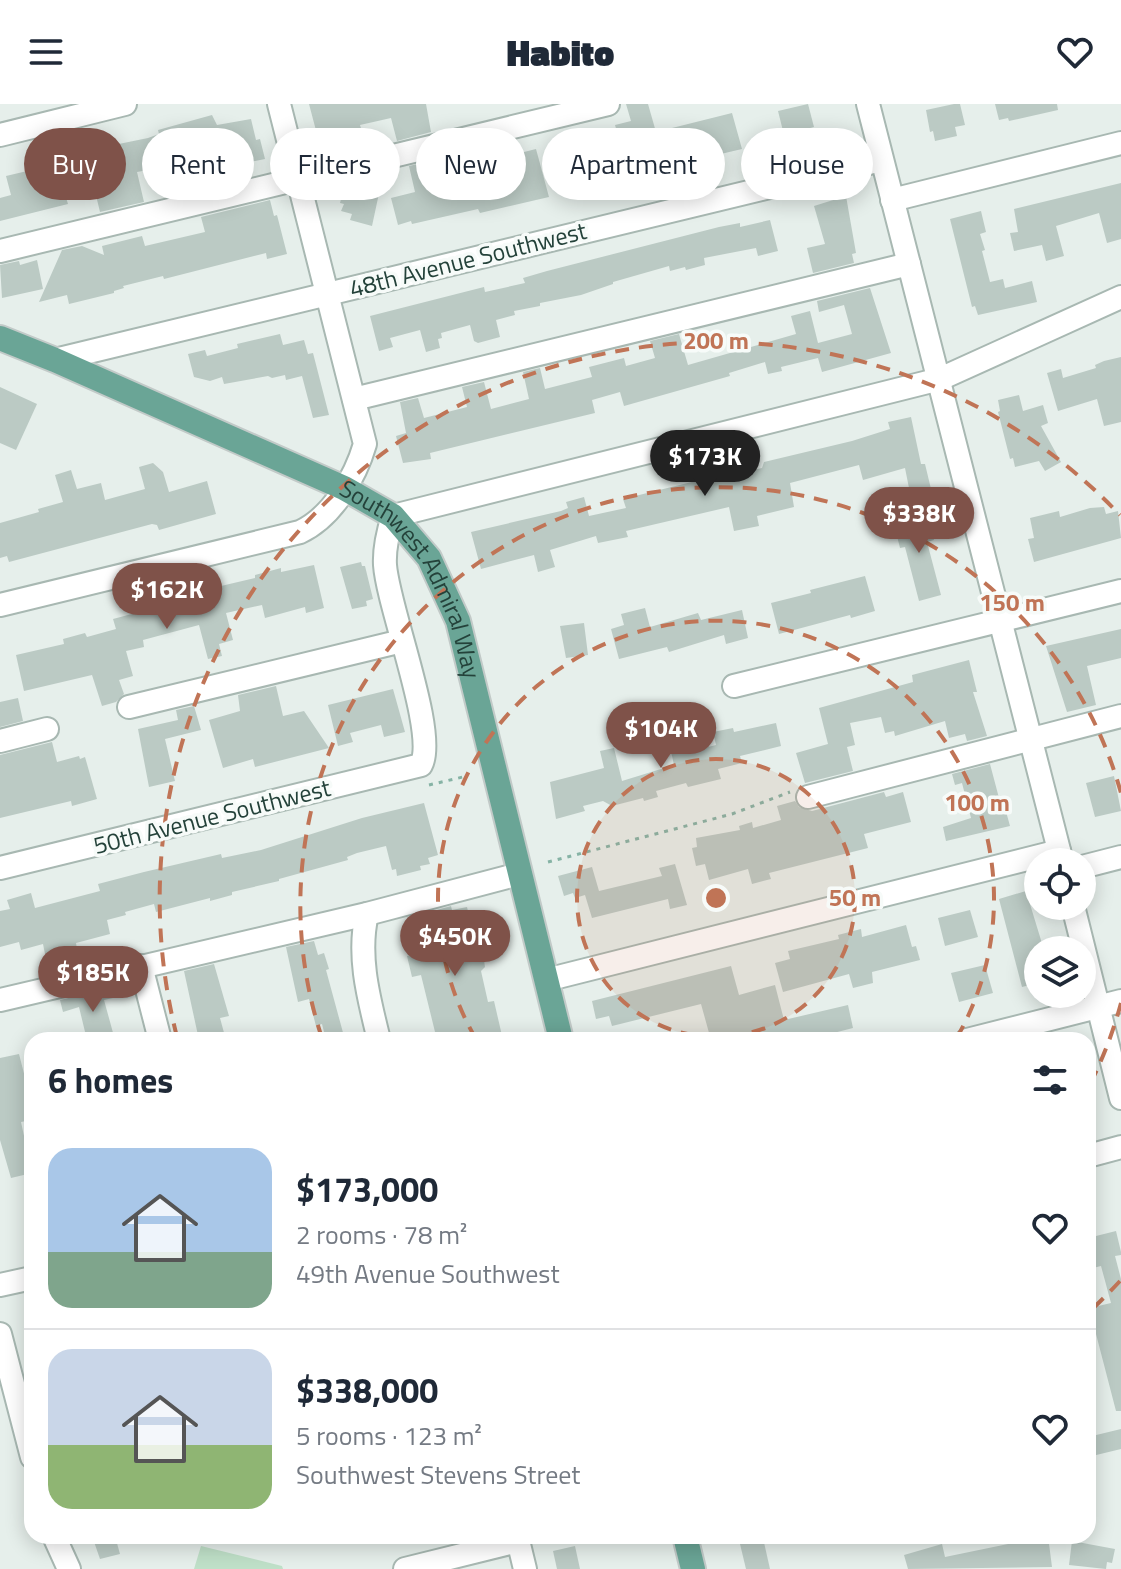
<!DOCTYPE html>
<meta charset="utf-8">
<style>
:root{--surface:#fff;--page:#f2f2f3;--text:#1f2937;--muted:#747a83;--line:#e0e1e3;--accent:#7f5249}
body{margin:0;font-family:"Titillium Web",sans-serif;background:var(--page);color:var(--text);height:100vh;display:flex;flex-direction:column;font-size:30px;white-space:nowrap}
*{box-sizing:border-box;margin:0}
p{font-size:26px;color:var(--muted)}
.icon{flex:none;width:44px;height:44px;fill:none;stroke:currentColor;stroke-width:2;stroke-linecap:round;stroke-linejoin:round}
.map{position:relative;flex:1;overflow:hidden}
.sheet{position:absolute;left:24px;top:928px;width:1072px;height:512px;display:flex;flex-direction:column;background:var(--surface);border-radius:24px;box-shadow:0 4px 20px #0003}
.sheet>*{flex:none}
.guide{position:absolute;left:24px;top:24px;width:1074px;height:72px;display:flex;gap:16px}
.fabs{position:absolute;left:1024px;top:744px;display:grid;gap:16px}
.fabs a{display:grid;place-items:center;width:72px;height:72px;border-radius:50%;background:var(--surface);box-shadow:0 4px 20px #0003;font-size:40px}
.price{position:absolute;translate:-50% -68px;padding:0 18px;border-radius:28px;background:var(--accent);color:#fff;font-size:26px;line-height:52px;filter:drop-shadow(0 2px 4px #0008)}
.price::after{content:'';position:absolute;left:50%;top:48px;width:24px;height:18px;margin-left:-12px;background:inherit;clip-path:polygon(0 0,100% 0,50% 100%)}
.price.selected{background:#222;color:#fff}
ul{padding:0;list-style:none}
li{display:flex;align-items:center;gap:24px;height:200px;padding:0 24px}
li+li{border-top:2px solid var(--line)}
li span{display:grid;place-items:center;flex:none;width:224px;height:160px;border-radius:24px;color:#555}
li>.icon{margin-inline-start:auto}
span .icon{width:96px;height:96px;fill:#fffc;stroke-width:1}
li b{font-size:34px}
h2{display:flex;justify-content:space-between;align-items:center;height:96px;padding:0 24px;font-size:34px}
.pill{padding:0 28px;border-radius:36px;background:var(--surface);box-shadow:0 4px 20px #0003;font-size:28px;line-height:72px}
.pill.selected{background:var(--accent);color:#fff}
header{display:flex;justify-content:space-between;align-items:center;height:104px;padding:0 24px;background:var(--surface);font-size:36px;font-weight:800}
.map>svg:first-child{display:block}
.green{fill:#bfe0c8}
.building{fill:#bbcac4}
.lines{fill:none;stroke-linecap:round;stroke-linejoin:round}
.minor-casing{stroke:#a8b8b2;stroke-width:26}
.major-casing{stroke:#c2cac8;stroke-width:28}
.path{stroke:#86b3a5;stroke-width:3;stroke-dasharray:4 6;stroke-linecap:butt}
.minor{stroke:#fff;stroke-width:22}
.major{stroke:#6aa596;stroke-width:24}
.ring{fill:none;stroke:#c07456;stroke-width:4;stroke-dasharray:14 10}
.labels{text-anchor:middle;stroke-width:7;stroke-linejoin:round;paint-order:stroke}
.street-label{font-size:24px;fill:#24423a;stroke:#f7fbf9}
.centre{fill:#c07456;stroke:#f7fbf9;stroke-width:4}
.ring-label{font-size:24px;text-anchor:middle;font-weight:bold;fill:#c07456;stroke:#f7fbf9;stroke-width:7;stroke-linejoin:round;paint-order:stroke}
</style>
<header><svg class="icon" aria-label="menu" viewBox="0 0 24 24"><path d="M4 6h16M4 12h16M4 18h16"/></svg>Habito<svg class="icon" aria-label="heart" viewBox="0 0 24 24"><path d="M12 20l-8-8c-3-5 5-10 8-4 3-6 11-1 8 4z"/></svg></header>
<div class="map">
<svg width="1121" height="1465" viewBox="0 0 1121 1465">
<rect width="100%" height="100%" fill="#e6efeb"/>
<path class="green" d="M201,1442L282,1462L283,1465H194Z"/>
<g class="building">
<path d="M309,0H426L431,28L397,37L391,14L360,21L367,44L353,47V44L323,53Z"/>
<path d="M626,0H648L656,28L732,9L742,45L644,68L643,64L572,85L565,49L596,43L593,35L617,28L615,21L631,17Z"/>
<path d="M808,0L814,23L784,31L778,7Z"/>
<path d="M954,0H960L965,21L955,23L957,32L935,37L933,27L930,28L926,6Z"/>
<path d="M995,0H1057L1058,6L1009,17L1008,14L999,16Z"/>
<path d="M212,11L217,21L251,15L256,36L260,35L265,55L240,60L237,45L181,60L137,68L144,98L100,108L94,83L65,90L68,100L0,117V94L11,91L6,72L57,60L55,52L83,45L82,41L108,34L109,42L148,34L159,30L158,26Z"/>
<path d="M536,45L549,93L480,109L478,105L412,120L411,117L398,121L391,94L415,88L409,62L461,50L468,74L514,62L512,51Z"/>
<path d="M378,70L381,80L372,122L350,116L352,110L341,107L344,100L340,99L345,79L362,83L360,74Z"/>
<path d="M1121,79V135L1107,139L1099,109L1056,122L1064,152L1046,157L1042,141L1014,147L1010,129L1018,128L1014,105Z"/>
<path d="M846,92L856,149L852,150L854,159L813,169L807,144L825,140L814,102Z"/>
<path d="M270,96L274,112L277,111L287,150L267,155L266,149L164,175L163,172L123,182L124,184L114,187V189L69,200L67,191L39,198L62,146L82,142L104,151L102,142L142,132L145,142L205,128L201,113Z"/>
<path d="M981,107L986,128L980,130L985,146L982,147L990,178L1003,175L1005,184L1032,177L1037,198L978,211L975,202L972,203L950,115Z"/>
<path d="M770,116L778,147L758,152L756,144L704,154L705,161L686,166L685,163L670,167L669,162L613,178V180L581,191L540,199V202L514,207L515,211L496,216L500,233L478,239L474,237L470,221L441,229L442,234L438,235L440,244L426,248L420,226L390,234L393,243L379,247L370,212L484,183L485,188L525,179L523,174L547,167L719,123L740,119V123Z"/>
<path d="M37,156L43,185L2,194L0,161L19,157L20,161Z"/>
<path d="M870,184L891,249L822,268L818,254L781,263L782,267L768,270L765,258L729,269L730,272L624,302L620,288L592,296L595,309L430,349L431,355L403,359L396,332L406,329L400,298L418,294L424,314L467,303L462,283L484,278L491,305L529,295L523,268L540,264L545,285L592,273L589,263L624,254L626,262L655,254L650,237L679,230L688,261L796,230L791,212L810,207L818,239L852,230L844,201L819,208L817,197Z"/>
<path d="M280,230L283,241L304,236L308,250L313,249L329,311L313,314L302,272L286,276L285,271L272,274L268,272L224,280L222,273L210,277L194,273L188,250L205,246L207,252L238,244L237,240Z"/>
<path d="M1121,253V318L1104,322L1097,295L1058,307L1047,269L1061,265L1063,274L1096,264L1095,261L1104,257Z"/>
<path d="M0,283L37,300L16,346L0,339Z"/>
<path d="M1019,291L1023,307L1043,301L1048,319L1041,322L1061,358L1045,367L1039,357L1015,363L1013,354L1010,355L998,308L1000,307L998,296Z"/>
<path d="M911,313L921,360H925L931,385L910,389L905,364L863,376L859,361L790,379L794,403L757,412L759,422L734,427L729,403L626,427L628,433L598,439L596,432L550,446L555,463L538,468L534,451L481,465L471,428L561,407L568,404L566,398L584,393L589,412L626,404L623,395L716,372V374L762,364L764,358L852,337L890,325L888,318Z"/>
<path d="M153,359L163,368L169,388L207,377L216,410L159,426L157,421L152,420L9,458L7,452L0,454V419L39,408L38,405L63,398L55,371L71,366L77,385L101,379L105,396L145,385L139,363Z"/>
<path d="M1104,403L1106,410L1118,407L1121,434L1034,458L1028,435L1034,434L1030,414L1059,407L1060,413L1090,404Z"/>
<path d="M928,411L934,436L927,438L941,491L919,497L905,443L900,444L894,420Z"/>
<path d="M361,458L362,462H365L373,495L366,497L367,502L352,505L340,463Z"/>
<path d="M314,461L324,504L306,509L305,503L265,514L262,501L226,509L233,536L219,540L222,552L208,555L199,521L143,536L144,543L126,547L133,572L119,576L124,590L116,598L102,602L92,571L24,587L16,551L64,540L63,535L85,529L87,533L116,525L113,515L195,493L221,485V482L255,474V471L281,464V468Z"/>
<path d="M865,472L875,507L851,514L850,511L779,530L771,499L811,489L810,486Z"/>
<path d="M645,504L650,523L698,509L701,516L742,506L748,534L726,540L724,531L669,548L667,543L619,555L611,525L624,521L621,510Z"/>
<path d="M584,519L588,551L566,554L560,522Z"/>
<path d="M1121,525V554L1087,562L1096,601L1067,608L1046,542Z"/>
<path d="M969,556L977,588H973L987,632L967,637L965,630L949,634L945,617L895,632L894,627L885,629L881,613L850,619L855,641L847,643L853,667L805,679L796,649L828,640L819,604L913,578L912,571Z"/>
<path d="M276,582L283,612L304,607L329,644L255,663L253,655L223,664L209,616L240,607L238,591Z"/>
<path d="M393,585L405,628L384,633L381,621L350,629L353,638L338,642L328,601Z"/>
<path d="M18,594L23,617L0,623V598Z"/>
<path d="M194,602L201,626L165,635L175,677L149,683L138,625L178,616L176,606Z"/>
<path d="M776,619L781,642L740,652L742,659L718,665L721,675L688,683L686,679L656,687L658,693L644,697L643,694L612,702L603,697L583,702L585,707L556,715L550,678L604,664L600,647L614,644L622,677L674,661L667,629L683,625L688,648L716,641L713,628L733,624L734,628Z"/>
<path d="M52,638L57,658L79,652L80,655L85,653L97,695L72,702L71,697L0,714V651Z"/>
<path d="M990,660L999,694L1002,693L1010,722L946,737L943,723L971,714L962,679L955,681L952,670Z"/>
<path d="M1114,672L1121,707L1095,713L1086,679Z"/>
<path d="M884,688L886,693L903,688L911,718L864,730L868,744L769,769L771,775L752,780L748,765L709,776L705,760L696,762L692,744L697,743L696,734L740,726L739,722L752,718L753,724L781,716L777,702L795,697L799,703L812,707Z"/>
<path d="M424,699L438,751L428,754L430,760L420,762L421,766L397,772L396,765L392,766L386,742L357,749L347,753L348,756L279,775V777L232,788V791L210,797V794L156,808L154,800L125,808L126,811L107,816L110,830L76,839L77,845L62,849L61,845L45,850L43,840L21,846L19,838L0,843V807L10,805L7,796L31,789L35,804L100,787L98,780L144,768L221,750L222,754L261,746L362,714Z"/>
<path d="M675,760L687,801L670,805L668,795L592,814L585,791L575,794L573,789L564,792L558,772L592,763L599,787L662,772L659,764Z"/>
<path d="M1026,787L1044,846H1038V879L1022,883L999,795Z"/>
<path d="M451,802L452,806L467,803L475,837L481,836L485,863L481,867L488,898L494,897L503,936H437L421,871L412,873L407,852L428,847L419,811Z"/>
<path d="M970,806L978,833L945,842L938,814Z"/>
<path d="M906,821L912,843L916,842L920,856L872,868L873,879L853,884L849,870L783,888L775,859L790,855L788,847L839,835L838,831L861,825L862,833Z"/>
<path d="M314,837L318,851L324,849L329,865L326,866L345,936H326L322,920L316,922L309,895L298,898L286,843Z"/>
<path d="M214,860L229,912L220,914L226,936H199L184,867Z"/>
<path d="M985,861L993,889L959,898L951,869Z"/>
<path d="M731,862L739,891L775,881L784,916L848,901L853,924L806,936H711L701,900L612,922L609,912L596,915L592,897Z"/>
<path d="M111,884L113,894L104,896L115,936H87L79,903L63,908L60,896Z"/>
<path d="M19,950L30,993L26,994L31,1016L21,1018L32,1069L11,1074L0,1036V954Z"/>
<path d="M1116,1127L1121,1148V1151L1115,1152L1121,1175V1307H1116L1096,1230L1088,1232V1211L1095,1209L1094,1203L1111,1199L1101,1162L1093,1164L1088,1134Z"/>
<path d="M1121,1325V1345L1088,1353V1333Z"/>
<path d="M92,1432H115L120,1450L100,1455Z"/>
<path d="M1007,1432H1048L1052,1463L908,1465L904,1451L942,1440L945,1453L1008,1440Z"/>
<path d="M763,1434L770,1465H746L740,1440Z"/>
<path d="M1072,1437L1115,1445L1112,1459L1107,1458L1106,1465L1069,1461Z"/>
<path d="M575,1442L580,1465H557L553,1447Z"/>
</g>
<g class="lines">
<g class="minor-casing">
<g id="minor">
<path d="M868,0L1062,758"/>
<path d="M0,31L125,0"/>
<path d="M892,96L1121,39"/>
<path d="M0,147L608,0"/>
<path d="M55,256L881,56"/>
<path d="M354,295L909,160"/>
<path d="M0,501L300,428C332,413 355,374 365,340L279,0"/>
<path d="M734,582L1121,487"/>
<path d="M129,603L402,537"/>
<path d="M0,637L47,625"/>
<path d="M808,693L1121,612"/>
<path d="M1082,763L1121,753"/>
<path d="M0,764L421,661C438,630 388,504 385,461C384,444 388,428 393,412L940,275L1121,193"/>
<path d="M1073,802L1121,994"/>
<path d="M367,810C357,852 369,895 379,936"/>
<path d="M141,862L160,936"/>
<path d="M546,876L1059,747"/>
<path d="M0,896L367,810L519,770"/>
<path d="M967,936L1121,897"/>
<path d="M1088,1052L1121,1043"/>
<path d="M0,1181L32,1174"/>
<path d="M0,1230L32,1353"/>
<path d="M54,1432L69,1465"/>
<path d="M517,1432L525,1465"/>
<path d="M405,1465L518,1437"/>
</g>
</g>
<g class="major-casing">
<g id="major">
<path id="s1" d="M0,234L55,256L344,384L393,412L429,454L458,517L561,936"/>
<path d="M685,1432L693,1465"/>
</g>
</g>
<g class="path">
<path d="M429,681L467,672"/>
<path d="M548,758L732,710L790,688"/>
</g>
<use href="#minor" class="minor"/>
<use href="#major" class="major"/>
</g>
<circle cx="716" cy="794" r="139" fill="#c07456" fill-opacity=".12"/>
<g class="ring">
<circle cx="716" cy="794" r="139"/>
<path d="M476 935A278 278 0 1 1 956 935"/>
<path d="M1121 899A418 418 0 0 1 1088 984M322 934A418 418 0 1 1 1121 689"/>
<path d="M1120 1177A557 557 0 0 1 1089 1208M177 933A557 557 0 0 1 1120 411"/>
</g>
<g class="labels">
<g class="street-label">
<text transform="translate(468 156) rotate(-14)" y="8">48th Avenue Southwest</text>
<text dy="8" stroke="none"><textPath href="#s1" startOffset="494">Southwest Admiral Way</textPath></text>
<text transform="translate(212 713) rotate(-14)" y="8">50th Avenue Southwest</text>
</g>
</g>
<circle cx="716" cy="794" r="12" class="centre"/>
<g class="ring-label">
<text x="716" y="245">200 m</text>
<text x="1012" y="507">150 m</text>
<text x="977" y="707">100 m</text>
<text x="855" y="802">50 m</text>
</g>
</svg>
<div class="fabs">
<a><svg class="icon" aria-label="locate" viewBox="0 0 24 24"><circle cx="12" cy="12" r="6"/><path d="M12 2v4M12 18v4M2 12h4M18 12h4"/></svg></a>
<a><svg class="icon" aria-label="layers" viewBox="0 0 24 24"><path d="M12 4l9 5-9 5-9-5zM3 14l9 5 9-5"/></svg></a>
</div>
<b class="price selected" style="left:705px;top:394px">$173K</b>
<b class="price" style="left:919px;top:451px">$338K</b>
<b class="price" style="left:167px;top:527px">$162K</b>
<b class="price" style="left:661px;top:666px">$104K</b>
<b class="price" style="left:455px;top:874px">$450K</b>
<b class="price" style="left:93px;top:910px">$185K</b>
<div class="guide">
<a class="pill selected">Buy</a>
<a class="pill">Rent</a>
<a class="pill">Filters</a>
<a class="pill">New</a>
<a class="pill">Apartment</a>
<a class="pill">House</a>
</div>
<section class="sheet">
<h2>6 homes<svg class="icon" aria-label="filters" viewBox="0 0 24 24"><path d="M4 7h16M4 17h16"/><circle cx="9" cy="7" r="2"/><circle cx="15" cy="17" r="2"/></svg></h2>
<ul>
<li><span style="background:linear-gradient(#a9c7e8 65%,#7fa58c 0)"><svg class="icon" aria-label="home" viewBox="0 0 24 24"><path d="M3 11l9-7 9 7M6 9v11h12V9"/></svg></span><div><b>$173,000</b><p>2 rooms · 78 m²</p><p>49th Avenue Southwest</p></div><svg class="icon" aria-label="heart" viewBox="0 0 24 24"><path d="M12 20l-8-8c-3-5 5-10 8-4 3-6 11-1 8 4z"/></svg></li>
<li><span style="background:linear-gradient(#c9d6e8 60%,#8fb573 0)"><svg class="icon" aria-label="home" viewBox="0 0 24 24"><path d="M3 11l9-7 9 7M6 9v11h12V9"/></svg></span><div><b>$338,000</b><p>5 rooms · 123 m²</p><p>Southwest Stevens Street</p></div><svg class="icon" aria-label="heart" viewBox="0 0 24 24"><path d="M12 20l-8-8c-3-5 5-10 8-4 3-6 11-1 8 4z"/></svg></li>
</ul>
</section>
</div>
